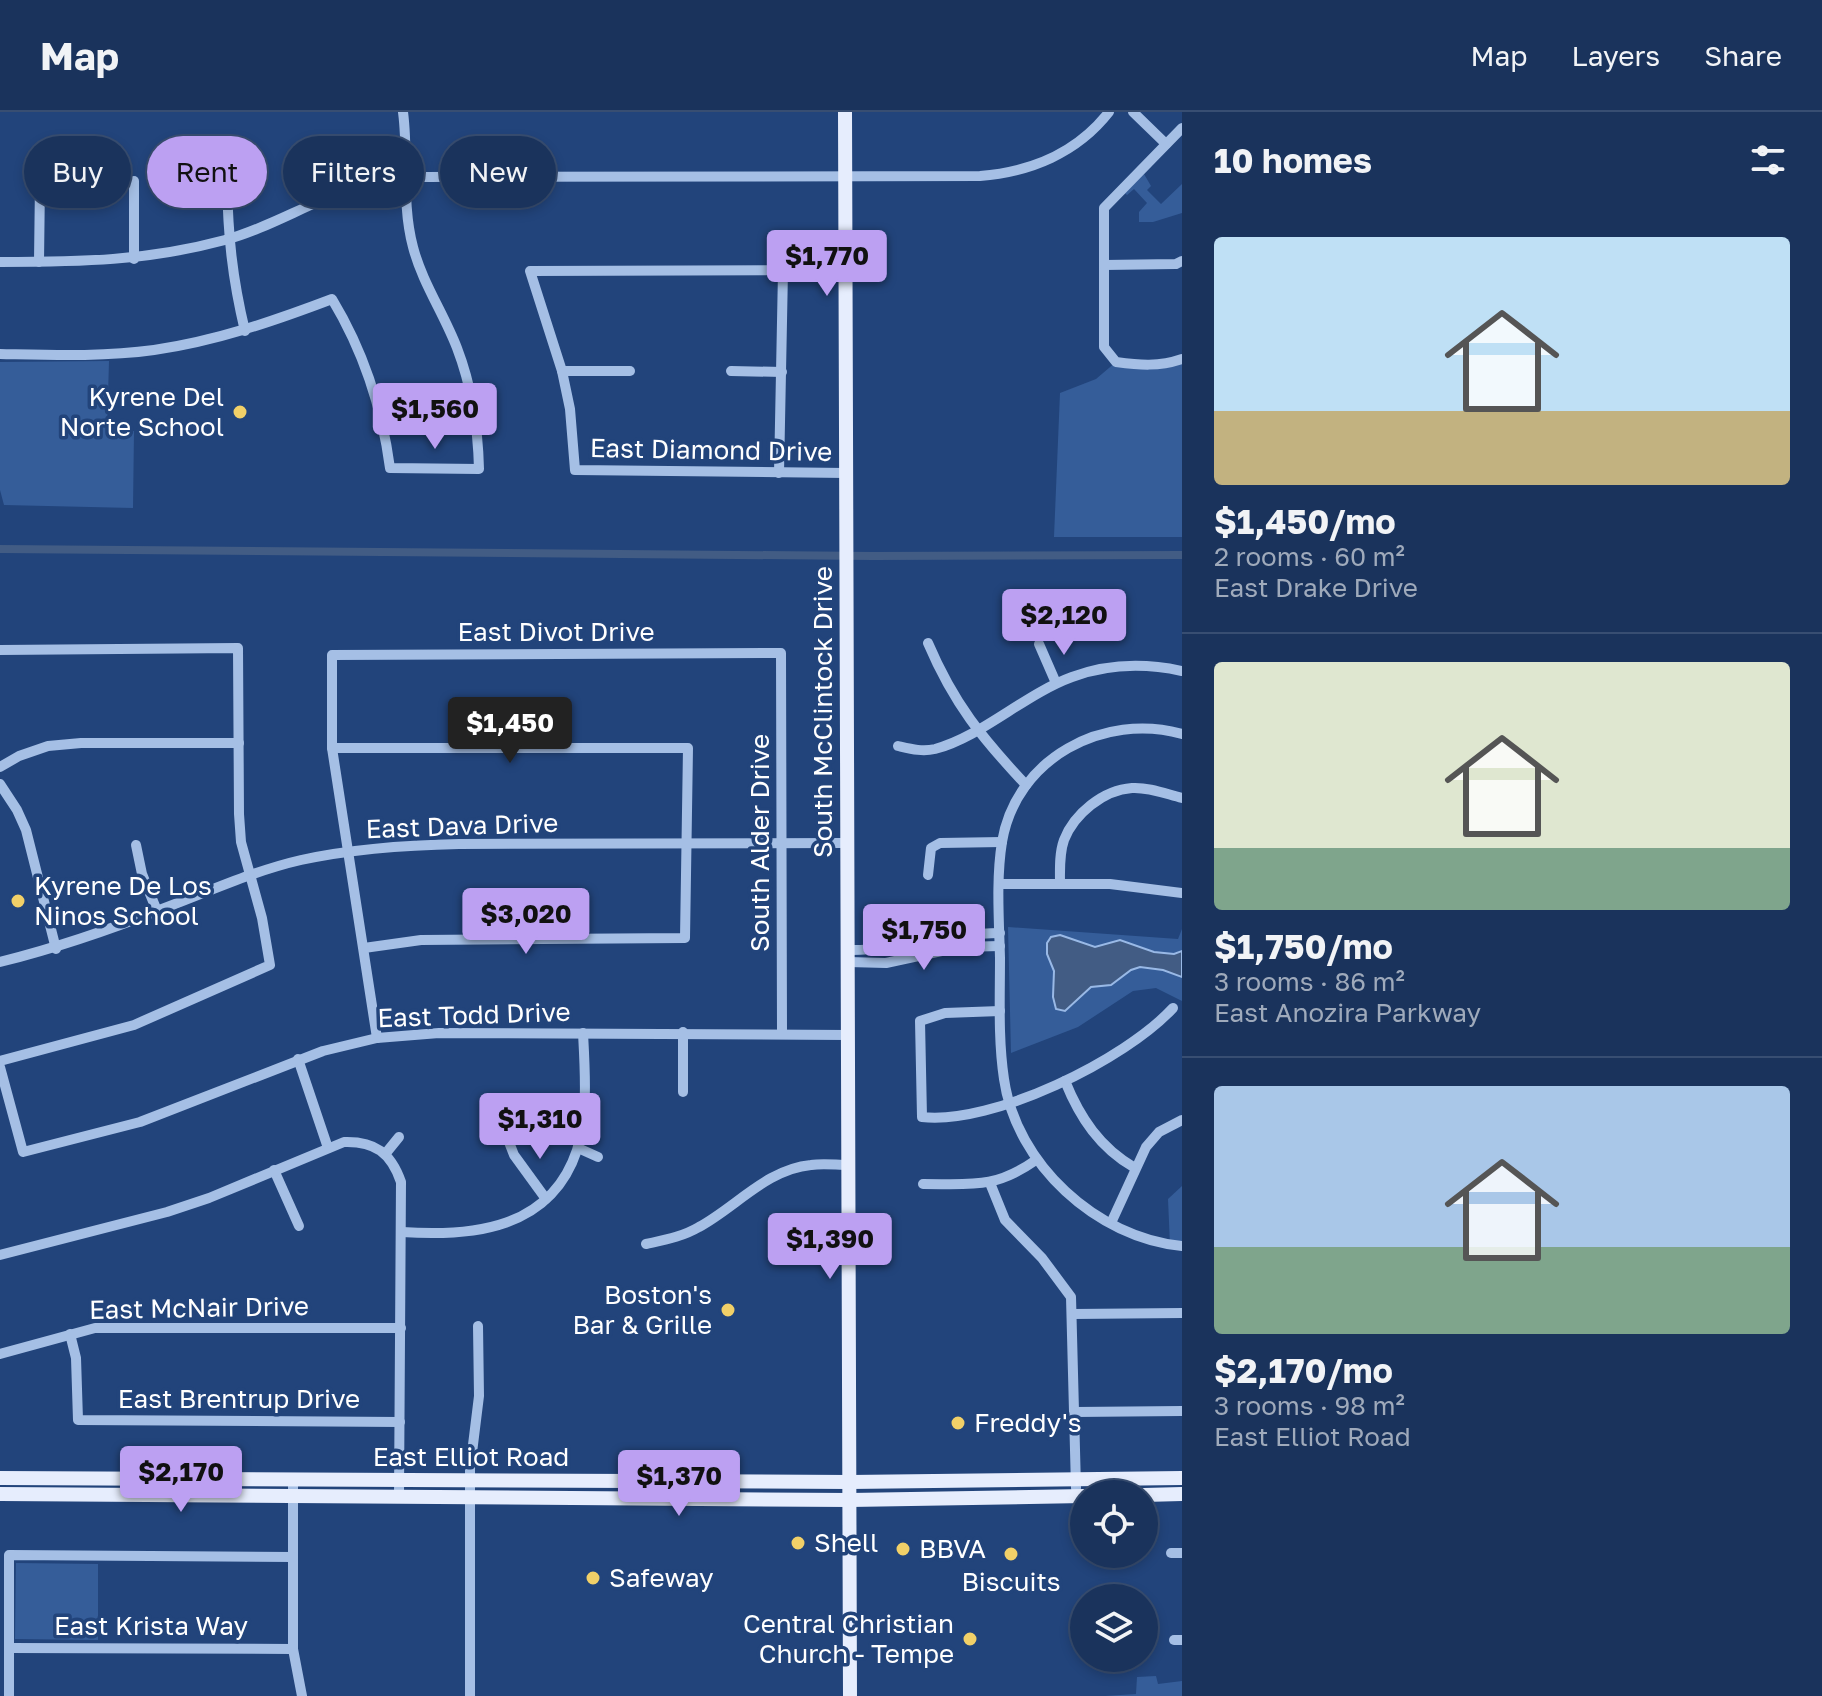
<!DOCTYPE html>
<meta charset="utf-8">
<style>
:root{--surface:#1a335c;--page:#233b62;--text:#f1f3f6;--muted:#9faabb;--line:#384e72;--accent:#bca0f2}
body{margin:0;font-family:"Golos Text",sans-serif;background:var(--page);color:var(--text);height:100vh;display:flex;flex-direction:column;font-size:30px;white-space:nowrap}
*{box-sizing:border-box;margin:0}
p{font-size:26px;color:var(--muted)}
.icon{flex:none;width:44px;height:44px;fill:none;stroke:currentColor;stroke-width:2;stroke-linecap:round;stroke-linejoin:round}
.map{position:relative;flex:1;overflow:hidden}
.drawer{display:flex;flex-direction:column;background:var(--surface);width:640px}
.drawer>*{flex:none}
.guide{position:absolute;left:24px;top:24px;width:760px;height:72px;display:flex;gap:16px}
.fabs{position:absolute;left:1070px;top:1368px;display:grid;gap:16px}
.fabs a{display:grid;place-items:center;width:88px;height:88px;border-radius:50%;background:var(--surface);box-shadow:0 4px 12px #0003,0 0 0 2px var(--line);font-size:40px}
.price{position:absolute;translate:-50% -68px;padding:0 18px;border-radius:8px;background:var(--accent);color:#111;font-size:26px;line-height:52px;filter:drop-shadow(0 2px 4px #0008)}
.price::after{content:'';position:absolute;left:50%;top:48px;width:24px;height:18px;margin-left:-12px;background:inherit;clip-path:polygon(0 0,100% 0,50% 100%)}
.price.on{background:#222;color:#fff}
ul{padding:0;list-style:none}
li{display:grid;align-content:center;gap:16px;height:424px;padding:0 32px}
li+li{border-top:2px solid var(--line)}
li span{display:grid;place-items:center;height:248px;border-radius:8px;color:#555}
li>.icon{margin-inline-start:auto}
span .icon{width:144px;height:144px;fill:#fffc;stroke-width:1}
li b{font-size:34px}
h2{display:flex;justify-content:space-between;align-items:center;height:96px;padding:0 32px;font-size:34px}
.tag{padding:0 28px;border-radius:36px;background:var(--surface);box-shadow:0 4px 12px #0003,0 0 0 2px var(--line);font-size:28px;line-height:72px}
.tag.on{background:var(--accent);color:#111}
header{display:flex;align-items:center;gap:48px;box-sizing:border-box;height:112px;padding:0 40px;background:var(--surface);border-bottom:2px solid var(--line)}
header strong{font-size:38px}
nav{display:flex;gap:44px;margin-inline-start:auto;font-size:28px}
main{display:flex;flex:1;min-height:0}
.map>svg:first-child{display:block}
.green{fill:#355d99}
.water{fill:#425c84;stroke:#99b9e6;stroke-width:2}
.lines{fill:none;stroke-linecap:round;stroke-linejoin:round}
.stream{stroke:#99b9e6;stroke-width:2}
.canal{stroke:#425c84;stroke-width:8}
.minor{stroke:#a5bfe5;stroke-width:10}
.major{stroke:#e6edfd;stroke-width:14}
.poi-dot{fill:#f1d068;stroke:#22447b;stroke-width:3}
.labels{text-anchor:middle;stroke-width:7;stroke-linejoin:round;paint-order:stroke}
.poi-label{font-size:26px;fill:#fff;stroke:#22447b;text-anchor:start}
.street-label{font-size:26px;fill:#fff;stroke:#22447b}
</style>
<header>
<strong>Map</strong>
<nav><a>Map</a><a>Layers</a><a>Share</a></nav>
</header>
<main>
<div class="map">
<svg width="1182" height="1584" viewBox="0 0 1182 1584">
<rect width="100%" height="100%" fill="#22447b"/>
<g class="green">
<path d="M1144,62L1151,74L1147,78L1161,92L1182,72V101L1153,110H1139V100L1147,91L1134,77L1127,83L1124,80Z"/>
<path d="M1182,247V425H1054L1060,281L1096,267L1116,250Z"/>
<path d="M109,249L107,318L134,319L133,396L4,393L0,378V250Z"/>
<path d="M1008,815L1178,827L1182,817V889L1156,876L1133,879L1078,915L1011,941Z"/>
<path d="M1182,1074V1134L1170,1133L1168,1087Z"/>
<path d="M16,1451L98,1452V1528L15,1527Z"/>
<path d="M1156,1564L1158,1572L1182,1569V1584H1105L1136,1582L1137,1565Z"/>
</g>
<path class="water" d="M1060,823L1095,835L1120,828L1154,840L1174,842L1182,839V865L1163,858L1140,855L1131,858L1111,873L1091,875L1065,899L1056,897L1053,885L1054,859L1047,842V831L1051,825Z"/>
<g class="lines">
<path class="stream" d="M876,820V829"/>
<path class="canal" d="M0,437L873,444L1182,443"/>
<g class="minor">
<path d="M1133,0L1166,32"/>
<path d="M1182,16L1104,96V235L1116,250C1139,253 1159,255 1182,247"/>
<path d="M323,65L330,85"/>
<path d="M134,69V147"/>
<path d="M227,69C228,123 232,165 245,219"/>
<path d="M0,150C80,150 147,149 225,128C259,119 293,100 327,86C357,74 390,69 422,65L980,64C1030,60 1077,41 1109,0"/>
<path d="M39,150L40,70"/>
<path d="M1104,153L1176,152L1182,149"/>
<path d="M846,158L530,159L562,259L570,297L575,358L846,361"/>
<path d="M0,242C51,243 103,245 154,238C216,229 274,209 332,187C364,240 382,296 390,356L479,357C478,316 472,275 457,236C444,202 422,170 413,135C401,90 409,45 403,0"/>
<path d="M562,259H630"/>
<path d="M731,259L782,260"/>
<path d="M779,361L783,159"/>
<path d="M928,531C954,592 982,626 1026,673"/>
<path d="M1039,532L1056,571"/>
<path d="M0,538L238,536L239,702L241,730L262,806L270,853L134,913L0,949"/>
<path d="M1182,622C1104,600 1016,646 1002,730C996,767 999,808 1000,846C1000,886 998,927 1004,967C1016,1052 1097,1126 1182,1134"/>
<path d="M898,634C911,637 922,640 935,637C981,625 1025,582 1072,565C1107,552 1145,551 1182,559"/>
<path d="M332,636H688L685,826L421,828L364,836"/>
<path d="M0,655L19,644L48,634L81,631H239"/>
<path d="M0,672L17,698L26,718L56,837"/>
<path d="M136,733L142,762L157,799"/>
<path d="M928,763L931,736L940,731L1002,730"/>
<path d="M1000,772H1110L1182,781"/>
<path d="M1060,772C1060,758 1059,742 1064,728C1074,702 1103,678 1132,676C1149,675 1166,682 1182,686"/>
<path d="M848,838C900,839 948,821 1000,821"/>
<path d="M0,850C56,836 109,818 162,797C208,780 253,759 301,748C352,737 406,733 459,732L847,731"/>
<path d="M848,850L886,851L960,835L1000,834"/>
<path d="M1000,899L945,901L920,909L922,1005C993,1013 1125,948 1173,896"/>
<path d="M683,920V980"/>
<path d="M377,926L332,636V543L781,541L782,921"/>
<path d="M298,947L328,1036"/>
<path d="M0,955L23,1040L140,1010L323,939L377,926L439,921L848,923"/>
<path d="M1065,969C1080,1006 1100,1036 1135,1056"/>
<path d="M507,1025L514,1043L546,1087"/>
<path d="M578,1036L598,1045"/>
<path d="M386,1041L399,1025"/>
<path d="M274,1058L299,1114"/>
<path d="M990,1071L1005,1108L1042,1146L1071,1185L1076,1376"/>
<path d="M923,1072C971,1072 995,1077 1036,1048"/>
<path d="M1111,1111L1146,1035L1159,1020L1182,1008"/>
<path d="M402,1120C473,1125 551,1117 577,1038C588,1003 585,958 583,921"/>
<path d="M646,1132C664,1128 682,1125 699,1115C736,1095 767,1057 811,1053C823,1051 836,1053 849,1053"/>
<path d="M0,1143L167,1100L209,1086L344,1030C375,1029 391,1041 401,1070L399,1384"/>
<path d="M1073,1202L1182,1201"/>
<path d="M70,1222L76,1246L78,1308L400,1310"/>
<path d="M0,1242L95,1216H401"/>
<path d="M1075,1300L1182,1299"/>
<path d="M293,1368V1537L302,1584"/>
<path d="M1171,1441H1182"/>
<path d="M1174,1528H1182"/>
<path d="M9,1536L293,1537"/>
<path d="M9,1584V1443L293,1445"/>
<path d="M470,1584V1357L479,1284L478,1214"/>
</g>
<g class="major">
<path d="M845,0L850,1584"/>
<path d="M0,1366L850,1370L1182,1366"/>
<path d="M0,1382L850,1388L1084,1384"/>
<path d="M1144,1383L1182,1382"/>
</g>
</g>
<g class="poi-dot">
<circle cx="240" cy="300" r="8"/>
<circle cx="18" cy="789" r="8"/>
<circle cx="728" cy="1198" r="8"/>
<circle cx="958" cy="1311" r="8"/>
<circle cx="798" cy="1431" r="8"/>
<circle cx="903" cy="1437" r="8"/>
<circle cx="1011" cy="1442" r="8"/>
<circle cx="593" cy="1466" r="8"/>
<circle cx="970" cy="1527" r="8"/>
</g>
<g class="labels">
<g class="poi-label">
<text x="224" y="294" text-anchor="end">Kyrene Del<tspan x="224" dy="30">Norte School</tspan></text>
<text x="34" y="783">Kyrene De Los<tspan x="34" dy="30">Ninos School</tspan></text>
<text x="712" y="1192" text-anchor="end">Boston's<tspan x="712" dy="30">Bar &amp; Grille</tspan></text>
<text x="974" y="1320">Freddy's</text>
<text x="814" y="1440">Shell</text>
<text x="919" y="1446">BBVA</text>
<text x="609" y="1475">Safeway</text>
<text x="1011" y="1479" text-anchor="middle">Biscuits</text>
<text x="954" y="1521" text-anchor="end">Central Christian<tspan x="954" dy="30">Church - Tempe</tspan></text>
</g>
<g class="street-label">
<text transform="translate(711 338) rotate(1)" y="9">East Diamond Drive</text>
<text x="556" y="529">East Divot Drive</text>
<text transform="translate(823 600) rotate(-90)" y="9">South McClintock Drive</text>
<text transform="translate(462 714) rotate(-2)" y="9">East Dava Drive</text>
<text transform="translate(760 731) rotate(-90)" y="9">South Alder Drive</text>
<text transform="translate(474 903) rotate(-2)" y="9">East Todd Drive</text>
<text transform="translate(199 1196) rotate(-1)" y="9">East McNair Drive</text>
<text x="239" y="1296">East Brentrup Drive</text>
<text x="471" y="1354">East Elliot Road</text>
<text x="151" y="1523">East Krista Way</text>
</g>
</g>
</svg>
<div class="fabs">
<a><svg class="icon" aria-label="locate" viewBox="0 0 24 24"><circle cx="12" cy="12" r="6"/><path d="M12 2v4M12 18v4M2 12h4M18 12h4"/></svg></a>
<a><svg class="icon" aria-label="layers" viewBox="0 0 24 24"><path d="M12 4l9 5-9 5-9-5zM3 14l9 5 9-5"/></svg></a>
</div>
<b class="price" style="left:827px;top:186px">$1,770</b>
<b class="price" style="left:435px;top:339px">$1,560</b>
<b class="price" style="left:1064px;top:545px">$2,120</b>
<b class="price on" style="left:510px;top:653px">$1,450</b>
<b class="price" style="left:526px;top:844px">$3,020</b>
<b class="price" style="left:924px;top:860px">$1,750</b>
<b class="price" style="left:540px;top:1049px">$1,310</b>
<b class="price" style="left:830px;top:1169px">$1,390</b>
<b class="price" style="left:181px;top:1402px">$2,170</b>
<b class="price" style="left:679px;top:1406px">$1,370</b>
<div class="guide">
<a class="tag">Buy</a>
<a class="tag on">Rent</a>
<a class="tag">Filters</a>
<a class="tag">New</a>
</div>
</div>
<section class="drawer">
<h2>10 homes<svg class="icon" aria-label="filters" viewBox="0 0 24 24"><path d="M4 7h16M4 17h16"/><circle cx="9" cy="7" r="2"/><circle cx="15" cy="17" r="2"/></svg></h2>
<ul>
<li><span style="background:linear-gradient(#bfe0f5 70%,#c2b280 0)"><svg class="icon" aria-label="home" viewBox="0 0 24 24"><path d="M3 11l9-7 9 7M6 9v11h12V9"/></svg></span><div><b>$1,450/mo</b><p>2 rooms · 60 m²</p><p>East Drake Drive</p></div></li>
<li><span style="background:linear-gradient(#dfe7d0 75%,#7fa58c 0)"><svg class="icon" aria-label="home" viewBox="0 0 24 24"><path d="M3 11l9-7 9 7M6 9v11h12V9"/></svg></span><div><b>$1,750/mo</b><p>3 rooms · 86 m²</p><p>East Anozira Parkway</p></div></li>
<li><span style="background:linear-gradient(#a9c7e8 65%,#7fa58c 0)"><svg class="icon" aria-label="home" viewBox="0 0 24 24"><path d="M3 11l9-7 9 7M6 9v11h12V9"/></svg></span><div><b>$2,170/mo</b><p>3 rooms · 98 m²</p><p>East Elliot Road</p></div></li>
</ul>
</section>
</main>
